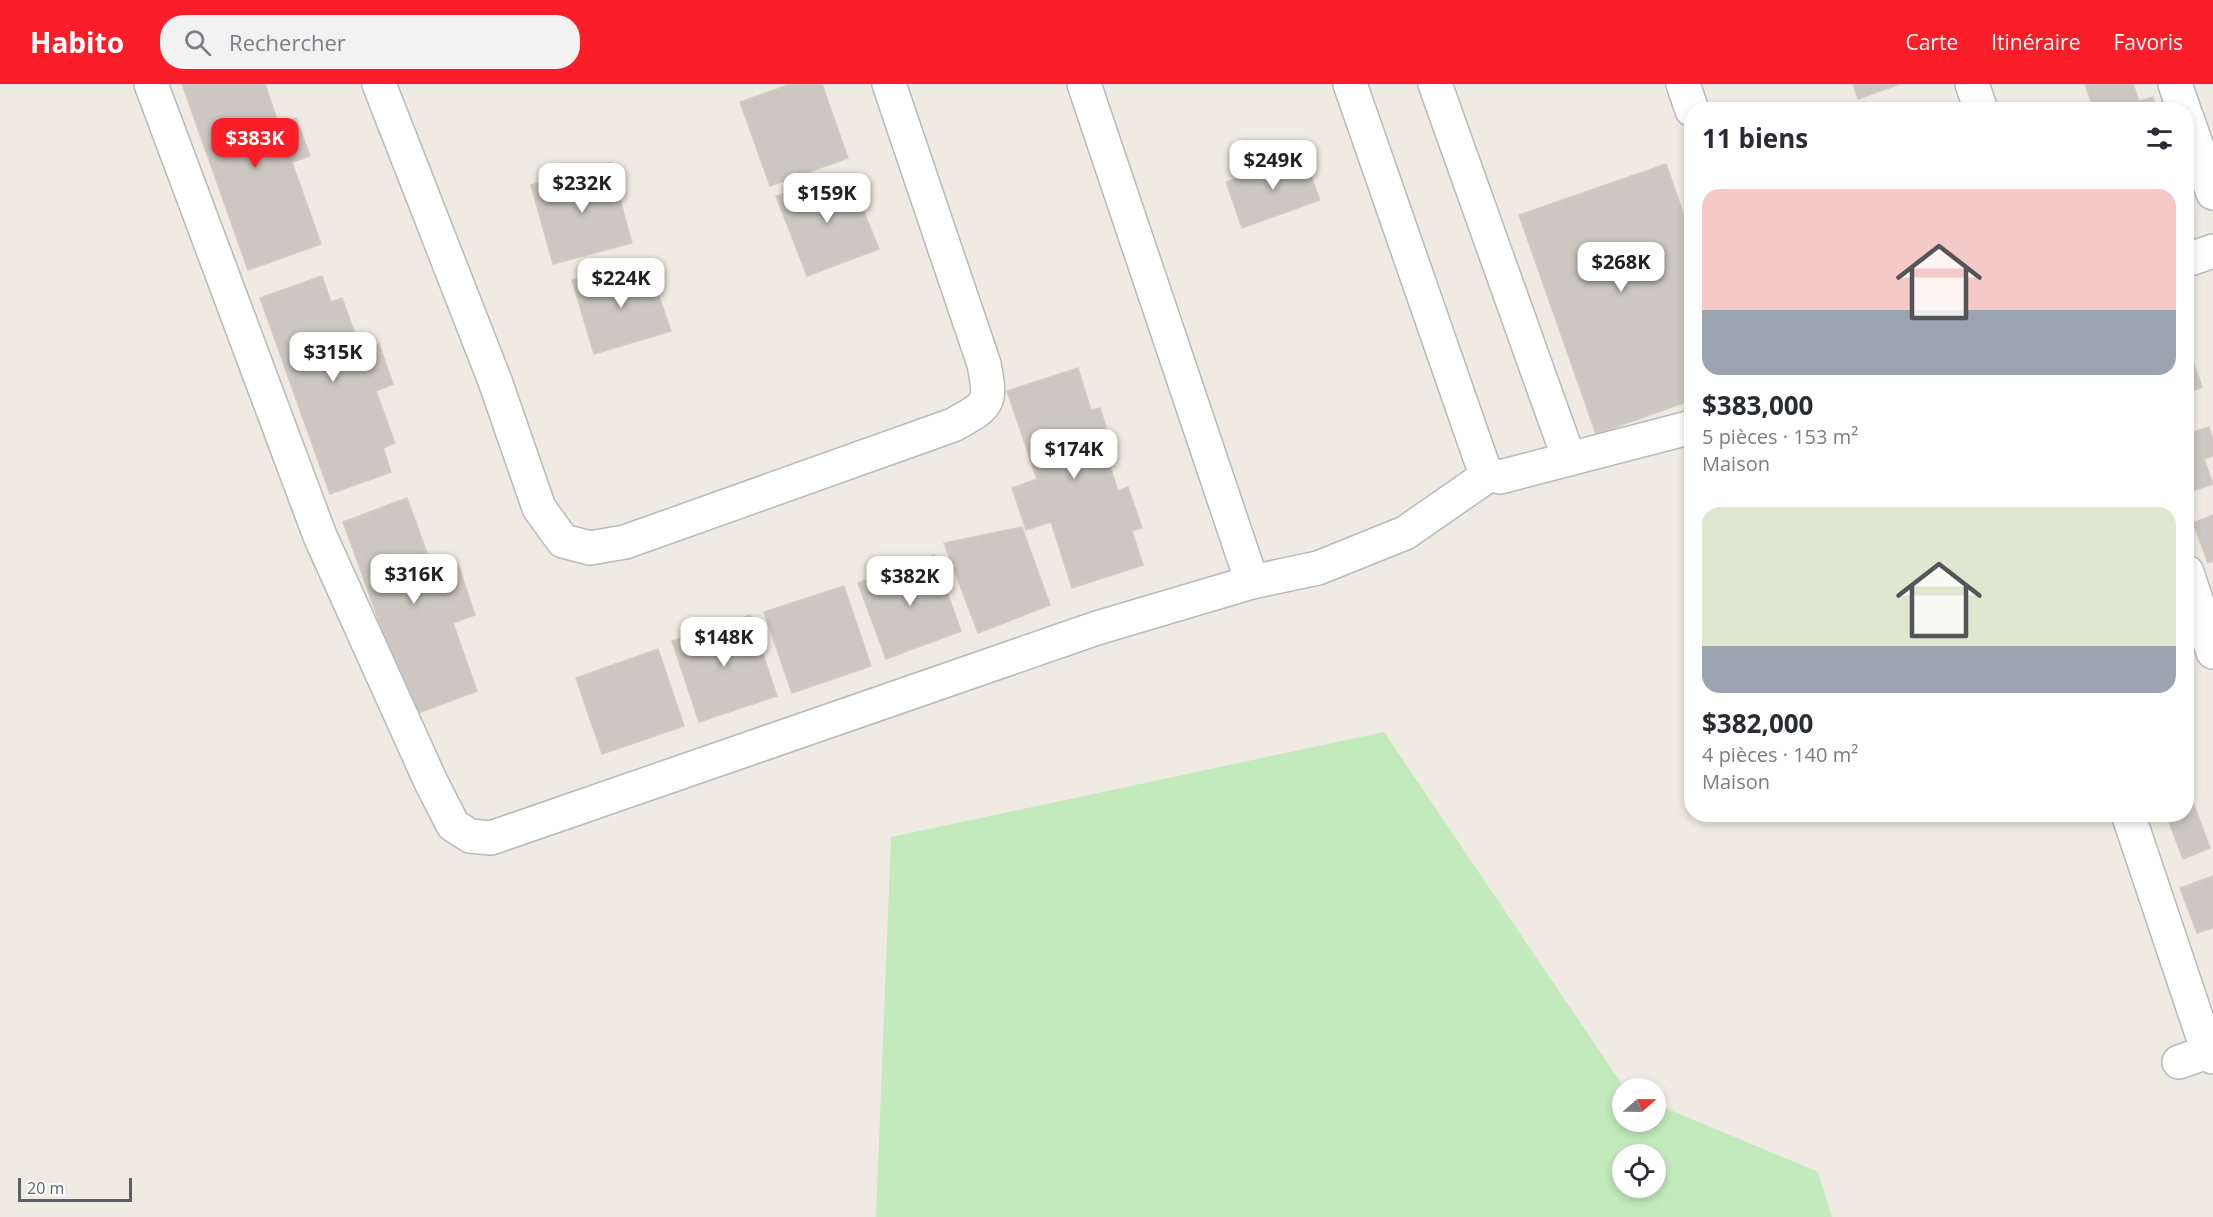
<!DOCTYPE html>
<html lang="fr">
<meta charset="utf-8">
<style>
:root{--surface:#fff;--page:#f2f2f3;--text:#2b2b33;--muted:#7c7c81;--accent:#fb1d27}
body{margin:0;font-family:"Open Sans",sans-serif;background:var(--page);color:var(--text);height:100vh;display:flex;flex-direction:column;font-size:22px;white-space:nowrap}
*{box-sizing:border-box;margin:0}
p{font-size:20px;color:var(--muted)}
.icon{flex:none;width:33px;height:33px;fill:none;stroke:currentColor;stroke-width:2;stroke-linecap:round;stroke-linejoin:round}
.map{position:relative;flex:1;overflow:hidden}
.panel{position:absolute;left:1684px;top:18px;width:510px;height:720px;display:flex;flex-direction:column;background:var(--surface);border-radius:24px;box-shadow:0 3px 9px #0003}
.panel>*{flex:none}
.needle{width:39px;rotate:70deg}
.controls{position:absolute;left:1612px;top:994px;display:grid;gap:12px}
.controls a{display:grid;place-items:center;width:54px;height:54px;border-radius:50%;background:var(--surface);box-shadow:0 3px 9px #0003;font-size:30px}
.scale{position:absolute;left:18px;bottom:15px;width:114px;box-sizing:border-box;padding-left:6px;border:3px solid #5b6165;border-top:0;font-size:16px;line-height:21px;white-space:nowrap;color:#5b6165;-webkit-text-stroke:4px #fff;paint-order:stroke}
.price{position:absolute;translate:-50% -51px;padding:0 14px;border-radius:12px;background:#fff;color:#222;font-size:20px;line-height:39px;filter:drop-shadow(0 2px 3px #0008)}
.price::after{content:'';position:absolute;left:50%;top:36px;width:18px;height:14px;margin-left:-9px;background:inherit;clip-path:polygon(0 0,100% 0,50% 100%)}
.price.selected{background:var(--accent);color:#fff}
ul{padding:0;list-style:none}
li{display:grid;align-content:center;gap:12px;height:318px;padding:0 18px}
li span{display:grid;place-items:center;height:186px;border-radius:18px;color:#555}
li>.icon{margin-inline-start:auto}
span .icon{width:108px;height:108px;fill:#fffc;stroke-width:1}
li b{font-size:26px}
h2{display:flex;justify-content:space-between;align-items:center;height:72px;padding:0 18px;font-size:26px}
header{display:flex;align-items:center;gap:36px;box-sizing:border-box;height:84px;padding:0 30px;background:var(--accent);color:#fff}
header strong{font-size:28px}
nav{display:flex;gap:33px;margin-inline-start:auto;font-size:21px}
.search{width:420px;height:54px;background:var(--page);display:flex;align-items:center;gap:15px;box-sizing:border-box;padding:0 21px;border-radius:24px;color:var(--muted);font-size:22px}
.map>svg:first-child{display:block}
.green{fill:#c2eabc;fill-rule:evenodd}
.building{fill:#ccc8c1;stroke:#d5ccc0;stroke-width:1.5}
.lines{fill:none;stroke-linecap:round;stroke-linejoin:round}
.minor-casing{stroke:#b5babe;stroke-width:36}
.minor{stroke:#fff;stroke-width:33}
</style>
<header>
<strong>Habito</strong>
<div class="search"><svg class="icon" aria-label="search" viewBox="0 0 24 24"><circle cx="10" cy="10" r="6"/><path d="M15 15l6 6"/></svg>Rechercher</div>
<nav><a>Carte</a><a>Itinéraire</a><a>Favoris</a></nav>
</header>
<div class="map">
<svg width="2213" height="1133" viewBox="0 0 2213 1133">
<rect width="100%" height="100%" fill="#efebe2"/>
<path class="green" d="M1384,648L1625,1005H1623V1038H1656V1020L1818,1088L1832,1133H876L891,753ZM1623,1071H1656V1104H1623Z"/>
<g class="building">
<path d="M182,0H265L279,41L296,34L310,72L292,78L321,160L248,186Z"/>
<path d="M791,0H822L848,74L770,102L740,18Z"/>
<path d="M1853,0H1900L1858,15Z"/>
<path d="M2085,0H2133L2139,17L2153,13L2157,26H2094Z"/>
<path d="M1303,70L1320,116L1242,144L1226,98Z"/>
<path d="M610,79L632,159L553,180L531,101Z"/>
<path d="M1666,80L1692,154V316L1596,350L1519,131Z"/>
<path d="M849,91L879,165L807,192L776,112Z"/>
<path d="M649,184L671,247L594,270L572,196Z"/>
<path d="M322,192L331,218L342,214L361,266L379,260L393,300L376,307L395,359L383,364L391,388L330,410L260,214Z"/>
<path d="M2194,280L2202,303L2187,309V282Z"/>
<path d="M1078,284L1091,326L1100,324L1111,358L1103,361L1118,407L1128,403L1142,444L1132,447L1143,481L1072,504L1051,438L1026,446L1012,404L1037,395L1007,307Z"/>
<path d="M2209,343L2213,355V372L2204,375L2213,400L2187,409V350Z"/>
<path d="M407,414L434,488L458,480L475,531L453,539L477,607L413,631L343,438Z"/>
<path d="M2213,431V477L2208,479L2193,439Z"/>
<path d="M1022,443L1050,521L978,549L944,459Z"/>
<path d="M934,471L961,547L886,575L858,499Z"/>
<path d="M844,502L871,582L792,609L764,528Z"/>
<path d="M750,531L777,612L699,638L672,557Z"/>
<path d="M658,565L684,642L602,670L576,594Z"/>
<path d="M2193,718L2210,764L2183,775L2166,730H2187V720Z"/>
<path d="M2213,792V844L2197,849L2180,804Z"/>
</g>
<g class="lines">
<g class="minor-casing">
<g id="minor">
<path d="M151,0L320,452L431,698L453,741L470,752L491,754L1097,544L1252,498"/>
<path d="M379,0L495,297L539,424L563,457L590,464L625,458L953,341C989,321 992,321 984,280L889,0"/>
<path d="M1084,0L1252,498L1318,484L1405,449L1490,390"/>
<path d="M1350,0L1484,385L1490,390L1500,393L1692,343"/>
<path d="M1435,0L1569,375"/>
<path d="M1683,0L1692,26"/>
<path d="M1972,0L1981,26"/>
<path d="M2175,0L2184,26"/>
<path d="M2187,34L2213,109"/>
<path d="M2187,176L2213,167"/>
<path d="M2187,488L2213,568"/>
<path d="M2128,730L2208,968L2213,973"/>
<path d="M2179,978L2213,966"/>
</g>
</g>
<use href="#minor" class="minor"/>
</g>
</svg>
<div class="controls">
<a><svg class="needle" viewBox="-14 -14 28 28"><path d="M0-13l5 13h-10z" fill="#e53935"/><path d="M0 13l5-13h-10z" fill="#7c7c81"/></svg></a>
<a><svg class="icon" aria-label="locate" viewBox="0 0 24 24"><circle cx="12" cy="12" r="6"/><path d="M12 2v4M12 18v4M2 12h4M18 12h4"/></svg></a>
</div>
<div class="scale">20 m</div>
<b class="price selected" style="left:255px;top:85px">$383K</b>
<b class="price" style="left:1273px;top:107px">$249K</b>
<b class="price" style="left:582px;top:130px">$232K</b>
<b class="price" style="left:827px;top:140px">$159K</b>
<b class="price" style="left:1621px;top:209px">$268K</b>
<b class="price" style="left:621px;top:225px">$224K</b>
<b class="price" style="left:333px;top:299px">$315K</b>
<b class="price" style="left:1074px;top:396px">$174K</b>
<b class="price" style="left:414px;top:521px">$316K</b>
<b class="price" style="left:910px;top:523px">$382K</b>
<b class="price" style="left:724px;top:584px">$148K</b>
<section class="panel">
<h2>11 biens<svg class="icon" aria-label="filters" viewBox="0 0 24 24"><path d="M4 7h16M4 17h16"/><circle cx="9" cy="7" r="2"/><circle cx="15" cy="17" r="2"/></svg></h2>
<ul>
<li><span style="background:linear-gradient(#f6c9c9 65%,#9aa5b1 0)"><svg class="icon" aria-label="home" viewBox="0 0 24 24"><path d="M3 11l9-7 9 7M6 9v11h12V9"/></svg></span><div><b>$383,000</b><p>5 pièces · 153 m²</p><p>Maison</p></div></li>
<li><span style="background:linear-gradient(#dfe7d0 75%,#9aa5b1 0)"><svg class="icon" aria-label="home" viewBox="0 0 24 24"><path d="M3 11l9-7 9 7M6 9v11h12V9"/></svg></span><div><b>$382,000</b><p>4 pièces · 140 m²</p><p>Maison</p></div></li>
</ul>
</section>
</div>
